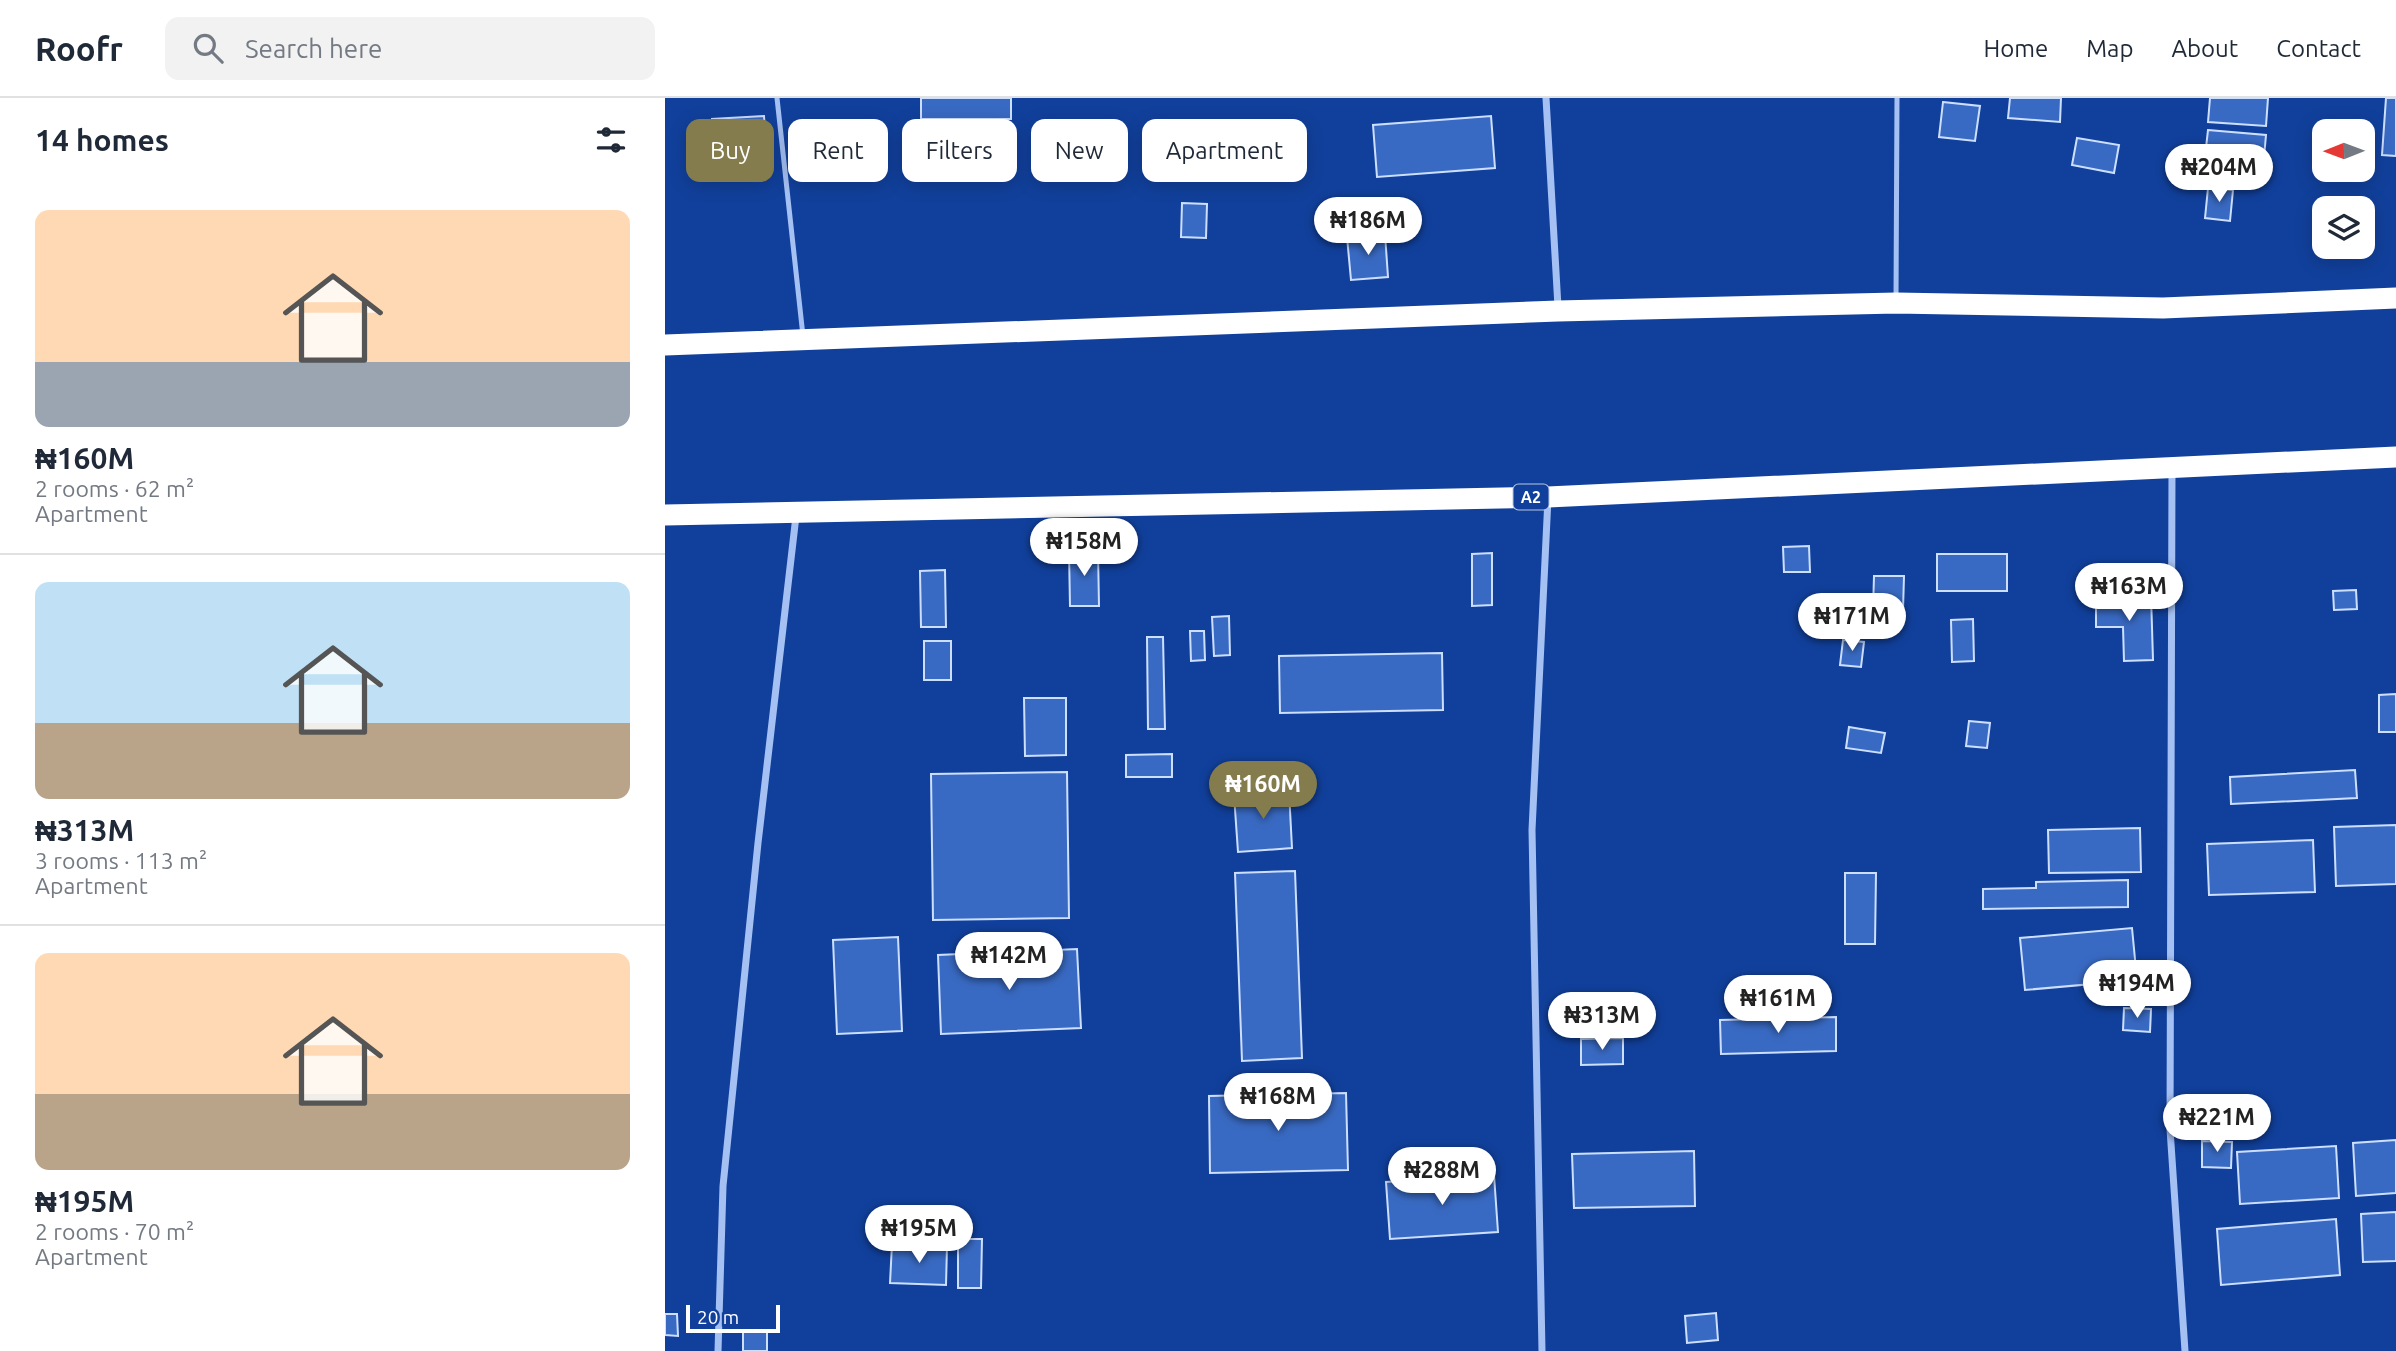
<!DOCTYPE html>
<meta charset="utf-8">
<style>
:root{--surface:#fff;--page:#f2f2f3;--text:#1f2937;--muted:#747a83;--line:#e0e1e3;--accent:#847c4d}
body{margin:0;font-family:Ubuntu,sans-serif;background:var(--page);color:var(--text);height:100vh;display:flex;flex-direction:column;font-size:26px;white-space:nowrap}
*{box-sizing:border-box;margin:0}
p{font-size:23px;color:var(--muted)}
.icon{flex:none;width:38px;height:38px;fill:none;stroke:currentColor;stroke-width:2;stroke-linecap:round;stroke-linejoin:round}
.map{position:relative;flex:1;overflow:hidden}
.side{display:flex;flex-direction:column;background:var(--surface);width:665px}
.side>*{flex:none}
.hud{position:absolute;left:21px;top:21px;width:665px;height:63px;display:flex;gap:14px}
.needle{width:46px;rotate:269deg}
.controls{position:absolute;left:1647px;top:21px;display:grid;gap:14px}
.controls a{display:grid;place-items:center;width:63px;height:63px;border-radius:14px;background:var(--surface);box-shadow:0 4px 18px #0003;font-size:35px}
.scale{position:absolute;left:21px;bottom:18px;width:94px;box-sizing:border-box;padding-left:7px;border:4px solid #fff;border-top:0;font-size:19px;line-height:24px;white-space:nowrap;color:#fff;-webkit-text-stroke:5px #11409c;paint-order:stroke}
.price{position:absolute;translate:-50% -60px;padding:0 16px;border-radius:24px;background:#fff;color:#222;font-size:23px;line-height:46px;filter:drop-shadow(0 2px 4px #0008)}
.price::after{content:'';position:absolute;left:50%;top:42px;width:21px;height:16px;margin-left:-10px;background:inherit;clip-path:polygon(0 0,100% 0,50% 100%)}
.price.selected{background:var(--accent);color:#fff}
ul{padding:0;list-style:none}
li{display:grid;align-content:center;gap:14px;height:371px;padding:0 35px}
li+li{border-top:2px solid var(--line)}
li span{display:grid;place-items:center;height:217px;border-radius:14px;color:#555}
li>.icon{margin-inline-start:auto}
span .icon{width:126px;height:126px;fill:#fffc;stroke-width:1}
li b{font-size:30px}
h2{display:flex;justify-content:space-between;align-items:center;height:84px;padding:0 35px;font-size:30px}
.chip{padding:0 24px;border-radius:14px;background:var(--surface);box-shadow:0 4px 18px #0003;font-size:24px;line-height:63px}
.chip.selected{background:var(--accent);color:#fff}
header{display:flex;align-items:center;gap:42px;box-sizing:border-box;height:98px;padding:0 35px;background:var(--surface);border-bottom:2px solid var(--line)}
header strong{font-size:33px}
nav{display:flex;gap:38px;margin-inline-start:auto;font-size:24px}
.search{width:490px;height:63px;background:var(--page);display:flex;align-items:center;gap:18px;box-sizing:border-box;padding:0 24px;border-radius:14px;color:var(--muted);font-size:26px}
main{display:flex;flex:1;min-height:0}
.map>svg:first-child{display:block}
.building{fill:#396ac3;stroke:#cddffe;stroke-width:2}
.lines{fill:none;stroke-linecap:round;stroke-linejoin:round}
.lane{stroke:#a5c1f4;stroke-width:5}
.street{stroke:#a5c1f4;stroke-width:7}
.highway{stroke:#fff;stroke-width:21}
.labels{text-anchor:middle;stroke-width:7;stroke-linejoin:round;paint-order:stroke}
.shield{fill:#11409c;stroke:#b8c6e1;stroke-width:2}
.shield-label{font-size:16px;font-weight:bold;fill:#fff}
</style>
<header>
<strong>Roofr</strong>
<div class="search"><svg class="icon" aria-label="search" viewBox="0 0 24 24"><circle cx="10" cy="10" r="6"/><path d="M15 15l6 6"/></svg>Search here</div>
<nav><a>Home</a><a>Map</a><a>About</a><a>Contact</a></nav>
</header>
<main>
<section class="side">
<h2>14 homes<svg class="icon" aria-label="filters" viewBox="0 0 24 24"><path d="M4 7h16M4 17h16"/><circle cx="9" cy="7" r="2"/><circle cx="15" cy="17" r="2"/></svg></h2>
<ul>
<li><span style="background:linear-gradient(#ffd9b3 70%,#9aa5b1 0)"><svg class="icon" aria-label="home" viewBox="0 0 24 24"><path d="M3 11l9-7 9 7M6 9v11h12V9"/></svg></span><div><b>₦160M</b><p>2 rooms · 62 m²</p><p>Apartment</p></div></li>
<li><span style="background:linear-gradient(#bfe0f5 65%,#b9a48a 0)"><svg class="icon" aria-label="home" viewBox="0 0 24 24"><path d="M3 11l9-7 9 7M6 9v11h12V9"/></svg></span><div><b>₦313M</b><p>3 rooms · 113 m²</p><p>Apartment</p></div></li>
<li><span style="background:linear-gradient(#ffd9b3 65%,#b9a48a 0)"><svg class="icon" aria-label="home" viewBox="0 0 24 24"><path d="M3 11l9-7 9 7M6 9v11h12V9"/></svg></span><div><b>₦195M</b><p>2 rooms · 70 m²</p><p>Apartment</p></div></li>
</ul>
</section>
<div class="map">
<svg width="1731" height="1253" viewBox="0 0 1731 1253">
<rect width="100%" height="100%" fill="#11409c"/>
<g class="building">
<rect x="256" y="0" width="90" height="21"/>
<path d="M1345,0H1396L1395,24L1343,20Z"/>
<path d="M1545,0H1603L1601,28L1543,24Z"/>
<path d="M1721,0H1731V58L1717,57Z"/>
<path d="M1278,4L1315,8L1310,43L1274,39Z"/>
<path d="M99,18L102,61L49,63L47,21Z"/>
<path d="M826,18L830,70L712,79L708,27Z"/>
<path d="M1543,32L1601,37L1597,82L1538,76Z"/>
<path d="M1412,40L1454,47L1449,75L1407,67Z"/>
<path d="M1543,90L1568,92L1565,123L1540,120Z"/>
<path d="M517,105L542,106L541,140L516,139Z"/>
<path d="M720,136L723,179L686,182L682,139Z"/>
<path d="M1144,448L1145,474H1119L1118,449Z"/>
<path d="M404,453H433L434,508H405Z"/>
<path d="M827,455V507L807,508V456Z"/>
<rect x="1272" y="456" width="70" height="37"/>
<path d="M280,472L281,529H256L255,473Z"/>
<path d="M1209,478H1239L1238,512H1208Z"/>
<path d="M1691,492L1692,511L1669,512L1668,493Z"/>
<path d="M1486,497L1488,562L1459,563L1458,529H1431V498Z"/>
<path d="M564,518L565,557L549,558L547,519Z"/>
<path d="M1308,521L1309,563L1287,564L1286,522Z"/>
<path d="M525,533H539L540,562L526,563Z"/>
<path d="M482,539H498L500,631H483Z"/>
<path d="M1178,542L1199,544L1196,569L1175,567Z"/>
<rect x="259" y="543" width="27" height="39"/>
<path d="M777,555L778,612L615,615L614,558Z"/>
<path d="M1731,596V634H1714V597Z"/>
<path d="M359,600H401V657L360,658Z"/>
<path d="M1304,623L1325,625L1322,650L1301,648Z"/>
<path d="M1184,629L1220,635L1216,655L1181,650Z"/>
<path d="M507,656V679H461V657Z"/>
<path d="M1690,672L1692,700L1566,706L1565,679Z"/>
<path d="M402,674L404,820L268,822L266,676Z"/>
<path d="M624,693L627,750L573,754L569,697Z"/>
<path d="M1731,727V786L1671,788L1669,729Z"/>
<path d="M1475,730L1476,774L1384,775L1383,732Z"/>
<path d="M1648,742L1650,794L1544,797L1542,746Z"/>
<path d="M630,773L637,960L577,963L570,775Z"/>
<path d="M1180,775H1211L1210,846H1180Z"/>
<path d="M1463,782V809L1318,811V791L1371,790V784Z"/>
<path d="M1467,830L1472,882L1360,892L1355,840Z"/>
<path d="M233,839L237,933L172,936L168,842Z"/>
<path d="M412,851L416,930L276,936L273,857Z"/>
<path d="M1459,910L1486,911L1485,934L1458,932Z"/>
<path d="M1171,919V953L1056,956L1055,922Z"/>
<path d="M958,940V966L916,967V941Z"/>
<path d="M681,995L683,1072L545,1075L544,998Z"/>
<path d="M1731,1042V1095L1691,1098L1688,1045Z"/>
<path d="M1537,1043L1567,1044L1566,1070L1537,1069Z"/>
<path d="M1671,1048L1674,1100L1575,1106L1572,1054Z"/>
<path d="M1029,1053L1030,1108L909,1110L907,1056Z"/>
<path d="M829,1077L833,1134L725,1141L721,1084Z"/>
<path d="M1731,1114V1163L1698,1164L1696,1116Z"/>
<path d="M1671,1121L1675,1177L1556,1187L1552,1131Z"/>
<path d="M293,1141H317L316,1190H293Z"/>
<path d="M227,1146L282,1148L281,1187L225,1185Z"/>
<path d="M1051,1215L1053,1242L1022,1245L1020,1218Z"/>
<path d="M0,1216H12L13,1238L0,1237Z"/>
<path d="M102,1233V1253H78V1234Z"/>
</g>
<g class="lines">
<g class="lane">
<path d="M112,0L138,238"/>
<path d="M1231,200L1232,0"/>
</g>
<g class="street">
<path d="M881,0L893,209"/>
<path d="M1507,372L1505,1031L1520,1253"/>
<path d="M53,1253L58,1088L93,745L131,418"/>
<path d="M877,1253L867,732L883,400"/>
</g>
<g class="highway">
<path d="M0,247L893,213L1231,205L1498,210L1731,200"/>
<path d="M0,417L883,399L1731,359"/>
</g>
</g>
<g class="labels">
<rect class="shield" x="848.5" y="386.5" width="35" height="25" rx="5"/>
<g class="shield-label">
<text x="866" y="405">A2</text>
</g>
</g>
</svg>
<div class="controls">
<a><svg class="needle" viewBox="-14 -14 28 28"><path d="M0-13l5 13h-10z" fill="#e53935"/><path d="M0 13l5-13h-10z" fill="#747a83"/></svg></a>
<a><svg class="icon" aria-label="layers" viewBox="0 0 24 24"><path d="M12 4l9 5-9 5-9-5zM3 14l9 5 9-5"/></svg></a>
</div>
<div class="scale">20 m</div>
<b class="price" style="left:1554px;top:106px">₦204M</b>
<b class="price" style="left:703px;top:159px">₦186M</b>
<b class="price" style="left:419px;top:480px">₦158M</b>
<b class="price" style="left:1464px;top:525px">₦163M</b>
<b class="price" style="left:1187px;top:555px">₦171M</b>
<b class="price selected" style="left:598px;top:723px">₦160M</b>
<b class="price" style="left:344px;top:894px">₦142M</b>
<b class="price" style="left:1472px;top:922px">₦194M</b>
<b class="price" style="left:1113px;top:937px">₦161M</b>
<b class="price" style="left:937px;top:954px">₦313M</b>
<b class="price" style="left:613px;top:1035px">₦168M</b>
<b class="price" style="left:1552px;top:1056px">₦221M</b>
<b class="price" style="left:777px;top:1109px">₦288M</b>
<b class="price" style="left:254px;top:1167px">₦195M</b>
<div class="hud">
<a class="chip selected">Buy</a>
<a class="chip">Rent</a>
<a class="chip">Filters</a>
<a class="chip">New</a>
<a class="chip">Apartment</a>
</div>
</div>
</main>
